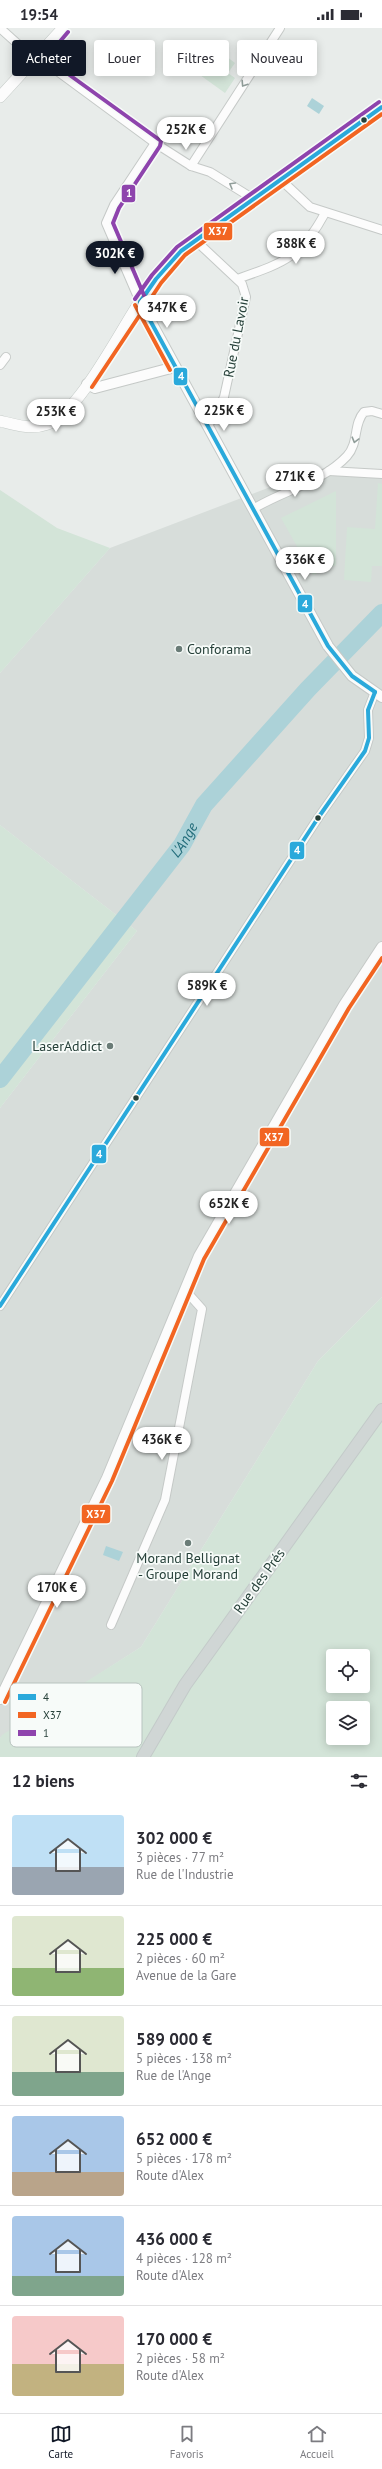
<!DOCTYPE html>
<html lang="fr">
<meta charset="utf-8">
<style>
:root{--surface:#fff;--page:#f7f7f7;--text:#2b2b33;--muted:#7c7c81;--line:#e1e1e2;--accent:#111827}
body{margin:0;font-family:"PT Sans",sans-serif;background:var(--page);color:var(--text);height:100vh;display:flex;flex-direction:column;font-size:15px;white-space:nowrap}
*{box-sizing:border-box;margin:0}
p{font-size:13px;color:var(--muted)}
.icon{flex:none;width:22px;height:22px;fill:none;stroke:currentColor;stroke-width:2;stroke-linecap:round;stroke-linejoin:round}
.map{position:relative;height:1729px;overflow:hidden}
.details{display:flex;flex-direction:column;background:var(--surface);flex:1}
.details>*{flex:none}
.top-card{position:absolute;left:12px;top:12px;width:358px;height:36px;display:flex;gap:8px}
.buttons{position:absolute;left:326px;top:1621px;display:grid;gap:8px}
.buttons a{display:grid;place-items:center;width:44px;height:44px;border-radius:4px;background:var(--surface);box-shadow:0 2px 10px #0003;font-size:20px}
.price{position:absolute;translate:-50% -34px;padding:0 9px;border-radius:14px;background:#fff;color:#222;font-size:13px;line-height:26px;filter:drop-shadow(0 1px 2px #0008)}
.price::after{content:'';position:absolute;left:50%;top:24px;width:12px;height:9px;margin-left:-6px;background:inherit;clip-path:polygon(0 0,100% 0,50% 100%)}
.price.current{background:var(--accent);color:#fff}
ul{padding:0;list-style:none}
li{display:flex;align-items:center;gap:12px;height:100px;padding:0 12px}
li+li{border-top:1px solid var(--line)}
li span{display:grid;place-items:center;flex:none;width:112px;height:80px;border-radius:4px;color:#555}
li>.icon{margin-inline-start:auto}
span .icon{width:48px;height:48px;fill:#fffc;stroke-width:1}
li b{font-size:17px}
h2{display:flex;justify-content:space-between;align-items:center;height:48px;padding:0 12px;font-size:17px}
.chip{padding:0 14px;border-radius:4px;background:var(--surface);box-shadow:0 2px 10px #0003;font-size:14px;line-height:36px}
.chip.current{background:var(--accent);color:#fff}
.status{display:flex;justify-content:space-between;align-items:center;height:28px;padding:0 20px;background:var(--surface);direction:ltr}
.status svg{height:11px;fill:currentColor}
.menu{display:flex;justify-content:space-around;align-items:center;height:56px;border-top:1px solid var(--line);background:var(--surface);font-size:11px;color:var(--muted)}
.menu a{display:grid;justify-items:center;gap:2px}
.menu .current{color:var(--accent)}
.map>svg:first-child{display:block}
.built{fill:#d7ddda}
.green{fill:#d3e4d8;fill-rule:evenodd}
.water{fill:#acd2d8}
.lines{fill:none;stroke-linecap:round;stroke-linejoin:round}
.river{stroke:#acd2d8;stroke-width:18}
.minor-casing{stroke:#c5c9c7;stroke-width:10}
.tertiary-casing{stroke:#c5c9c7;stroke-width:12}
.secondary-casing{stroke:#c4cac7;stroke-width:12}
.primary-casing{stroke:#c3cac9;stroke-width:14}
.minor{stroke:#fcfcfc;stroke-width:8}
.tertiary{stroke:#fcfcfc;stroke-width:10}
.secondary{stroke:#fcfcfc;stroke-width:11}
.primary{stroke:#d0d6d5;stroke-width:12}
.bus-1-casing{stroke:#f7fbf9;stroke-width:7}
.bus-2-casing{stroke:#f7fbf9;stroke-width:7}
.bus-3-casing{stroke:#f7fbf9;stroke-width:7}
.bus-1{stroke:#2aa9db;stroke-width:4}
.bus-2{stroke:#f26522;stroke-width:4}
.bus-3{stroke:#8e44ad;stroke-width:4}
.oneway{stroke:#919e9a}
.bus-dot{fill:#264039;stroke:#f7fbf9;stroke-width:1.5}
.poi-dot{fill:#6a7c77;stroke:#f7fbf9;stroke-width:1.5}
.labels{text-anchor:middle;stroke-width:3.5;stroke-linejoin:round;paint-order:stroke}
.street-label{font-size:14px;fill:#264039;stroke:#f7fbf9}
.poi-label{font-size:14px;fill:#264039;stroke:#f7fbf9;text-anchor:start}
.water-label{font-size:15px;font-style:italic;fill:#226c7a;stroke:#f7fbf9}
.key{fill:#f7fbf9;stroke:#b8c3bf;stroke-width:1}
.key-label{font-size:11px;fill:#264039}
.line-badge{stroke:#f7fbf9;stroke-width:1.5}
.badge-label{font-size:11px;text-anchor:middle;font-weight:bold;fill:#fff}
</style>
<div class="status"><b>19:54</b><svg viewBox="0 0 49 12"><path d="M0 12V9h3v3zM5 12V6h3v6zM10 12V3h3v9zM15 12V0h3v12zM26 1h20v11H26zM47 4h2v5h-2z"/></svg></div>
<div class="map">
<svg width="382" height="1729" viewBox="0 0 382 1729">
<rect width="100%" height="100%" fill="#e8ecea"/>
<path class="built" d="M315,442L382,445V1269L318,1333L141,1619L0,1710V1080L137,903L0,797V645L110,520Z"/>
<g class="green">
<path d="M218,22L235,35L228,45L235,50L225,65L200,47Z"/>
<path d="M378,455L382,456V538H372L371,554L344,552L347,499L375,501Z"/>
<path d="M0,462L57,500L110,520L0,645Z"/>
<path d="M336,463V537L313,547L281,490Z"/>
<path d="M0,797L137,903L0,1080Z"/>
<path d="M382,1269V1729H0V1710L2,1707L141,1619L318,1333ZM333,1628H363V1658H333ZM333,1680H363V1710H333Z"/>
</g>
<g class="water">
<path d="M312,70L324,78L319,86L307,78Z"/>
<path d="M106,1518L123,1524L119,1533L103,1527Z"/>
</g>
<g class="lines">
<path class="river" id="s1" d="M0,1051L182,817L204,777L308,661L382,585"/>
<g class="minor-casing">
<g id="minor">
<path d="M0,0L30,27L49,37L155,115L191,138L210,144L252,170"/>
<path d="M191,138L280,0"/>
<path d="M280,151L310,179L382,202"/>
<path d="M195,212L242,256L246,269L224,369L214,391L207,396"/>
<path d="M237,251C283,235 301,230 325,185"/>
<path d="M140,274L106,195L114,177L155,115"/>
<path d="M0,337L6,329"/>
<path d="M329,443L382,446"/>
<path d="M253,481C282,463 323,454 347,428C359,415 353,396 364,384L372,383L382,386"/>
<path d="M0,1278L318,790L365,723L369,710L368,682L375,664"/>
<path d="M111,1597L165,1472L202,1281L185,1262"/>
</g>
</g>
<g class="tertiary-casing">
<g id="tertiary">
<path d="M140,274L328,618L352,648L382,669"/>
<path d="M87,356L95,360L175,339"/>
<path d="M0,1671L107,1450L199,1228L344,977L382,919"/>
</g>
</g>
<g class="secondary-casing">
<g id="secondary">
<path d="M0,69L63,0"/>
<path d="M0,393C16,397 31,402 48,396C79,384 119,305 139,275C151,256 165,239 181,223L382,79"/>
</g>
</g>
<g class="primary-casing">
<path id="primary" d="M143,1729L185,1657L382,1382"/>
</g>
<use href="#minor" class="minor"/>
<use href="#tertiary" class="tertiary"/>
<use href="#secondary" class="secondary"/>
<use href="#primary" class="primary"/>
<g class="bus-1-casing">
<g id="bus-1">
<path d="M140,274L328,618L352,648L375,664"/>
<path d="M140,274L156,251L181,223L382,79"/>
<path d="M0,1278L318,790L365,723L369,710L368,682L375,664"/>
</g>
</g>
<g class="bus-2-casing">
<g id="bus-2">
<path d="M135,277L170,342"/>
<path d="M92,359L161,255L185,227L382,86"/>
<path d="M5,1674L112,1453L204,1231L349,980L382,930"/>
</g>
</g>
<g class="bus-3-casing">
<g id="bus-3">
<path d="M68,4L46,30L161,113L160,118L119,180L113,195L146,272"/>
<path d="M135,271L152,247L177,219L379,74"/>
</g>
</g>
<use href="#bus-1" class="bus-1"/>
<use href="#bus-2" class="bus-2"/>
<use href="#bus-3" class="bus-3"/>
</g>
<defs><path id="oneway-chevron" d="M-2-3.5L2.5 0L-2 3.5" fill="none" stroke-width="1.6" stroke-linecap="round" stroke-linejoin="round"/></defs>
<g class="oneway">
<use href="#oneway-chevron" transform="translate(244 56) rotate(123)"/>
<use href="#oneway-chevron" transform="translate(232 157) rotate(-150)"/>
<use href="#oneway-chevron" transform="translate(355 412) rotate(105)"/>
</g>
<g class="bus-dot">
<circle cx="364" cy="92" r="3.5"/>
<circle cx="318" cy="790" r="3.5"/>
<circle cx="136" cy="1070" r="3.5"/>
</g>
<g class="poi-dot">
<circle cx="179" cy="621" r="4"/>
<circle cx="110" cy="1018" r="4"/>
<circle cx="188" cy="1515" r="4"/>
</g>
<g class="labels">
<g class="street-label">
<text transform="translate(236 309) rotate(-79)" y="5">Rue du Lavoir</text>
<text transform="translate(259 1553) rotate(-54)" y="5">Rue des Prés</text>
</g>
<g class="poi-label">
<text x="187" y="626">Conforama</text>
<text x="102" y="1023" text-anchor="end">LaserAddict</text>
<text x="188" y="1535" text-anchor="middle">Morand Bellignat<tspan x="188" dy="16">- Groupe Morand</tspan></text>
</g>
<g class="water-label">
<text dy="5" stroke="none"><textPath href="#s1" startOffset="302">L'Ange</textPath></text>
</g>
</g>
<rect x="10" y="1655" width="132" height="64" rx="6" class="key"/>
<rect x="18" y="1666" width="18" height="6" fill="#2aa9db"/>
<rect x="18" y="1684" width="18" height="6" fill="#f26522"/>
<rect x="18" y="1702" width="18" height="6" fill="#8e44ad"/>
<g class="key-label">
<text x="43" y="1673">4</text>
<text x="43" y="1691">X37</text>
<text x="43" y="1709">1</text>
</g>
<g class="line-badge">
<rect x="121" y="156" width="15" height="19" rx="4" fill="#8e44ad"/>
<rect x="203" y="194" width="30" height="19" rx="4" fill="#f26522"/>
<rect x="173" y="339" width="15" height="19" rx="4" fill="#2aa9db"/>
<rect x="297" y="566" width="16" height="19" rx="4" fill="#2aa9db"/>
<rect x="289" y="813" width="16" height="19" rx="4" fill="#2aa9db"/>
<rect x="259" y="1099" width="31" height="20" rx="4" fill="#f26522"/>
<rect x="91" y="1116" width="16" height="20" rx="4" fill="#2aa9db"/>
<rect x="81" y="1476" width="30" height="20" rx="4" fill="#f26522"/>
</g>
<g class="badge-label">
<text x="129" y="169">1</text>
<text x="218" y="207">X37</text>
<text x="181" y="352">4</text>
<text x="305" y="580">4</text>
<text x="297" y="826">4</text>
<text x="274" y="1113">X37</text>
<text x="99" y="1130">4</text>
<text x="96" y="1490">X37</text>
</g>
</svg>
<div class="buttons">
<a><svg class="icon" aria-label="locate" viewBox="0 0 24 24"><circle cx="12" cy="12" r="6"/><path d="M12 2v4M12 18v4M2 12h4M18 12h4"/></svg></a>
<a><svg class="icon" aria-label="layers" viewBox="0 0 24 24"><path d="M12 4l9 5-9 5-9-5zM3 14l9 5 9-5"/></svg></a>
</div>
<b class="price" style="left:186px;top:123px">252K €</b>
<b class="price" style="left:296px;top:237px">388K €</b>
<b class="price current" style="left:115px;top:247px">302K €</b>
<b class="price" style="left:167px;top:301px">347K €</b>
<b class="price" style="left:224px;top:404px">225K €</b>
<b class="price" style="left:56px;top:405px">253K €</b>
<b class="price" style="left:295px;top:470px">271K €</b>
<b class="price" style="left:305px;top:553px">336K €</b>
<b class="price" style="left:207px;top:979px">589K €</b>
<b class="price" style="left:229px;top:1197px">652K €</b>
<b class="price" style="left:162px;top:1433px">436K €</b>
<b class="price" style="left:57px;top:1581px">170K €</b>
<div class="top-card">
<a class="chip current">Acheter</a>
<a class="chip">Louer</a>
<a class="chip">Filtres</a>
<a class="chip">Nouveau</a>
</div>
</div>
<section class="details">
<h2>12 biens<svg class="icon" aria-label="filters" viewBox="0 0 24 24"><path d="M4 7h16M4 17h16"/><circle cx="9" cy="7" r="2"/><circle cx="15" cy="17" r="2"/></svg></h2>
<ul>
<li><span style="background:linear-gradient(#bfe0f5 65%,#9aa5b1 0)"><svg class="icon" aria-label="home" viewBox="0 0 24 24"><path d="M3 11l9-7 9 7M6 9v11h12V9"/></svg></span><div><b>302 000 €</b><p>3 pièces · 77 m²</p><p>Rue de l'Industrie</p></div></li>
<li><span style="background:linear-gradient(#dfe7d0 65%,#8fb573 0)"><svg class="icon" aria-label="home" viewBox="0 0 24 24"><path d="M3 11l9-7 9 7M6 9v11h12V9"/></svg></span><div><b>225 000 €</b><p>2 pièces · 60 m²</p><p>Avenue de la Gare</p></div></li>
<li><span style="background:linear-gradient(#dfe7d0 70%,#7fa58c 0)"><svg class="icon" aria-label="home" viewBox="0 0 24 24"><path d="M3 11l9-7 9 7M6 9v11h12V9"/></svg></span><div><b>589 000 €</b><p>5 pièces · 138 m²</p><p>Rue de l'Ange</p></div></li>
<li><span style="background:linear-gradient(#a9c7e8 70%,#b9a48a 0)"><svg class="icon" aria-label="home" viewBox="0 0 24 24"><path d="M3 11l9-7 9 7M6 9v11h12V9"/></svg></span><div><b>652 000 €</b><p>5 pièces · 178 m²</p><p>Route d'Alex</p></div></li>
<li><span style="background:linear-gradient(#a9c7e8 75%,#7fa58c 0)"><svg class="icon" aria-label="home" viewBox="0 0 24 24"><path d="M3 11l9-7 9 7M6 9v11h12V9"/></svg></span><div><b>436 000 €</b><p>4 pièces · 128 m²</p><p>Route d'Alex</p></div></li>
<li><span style="background:linear-gradient(#f6c9c9 60%,#c2b280 0)"><svg class="icon" aria-label="home" viewBox="0 0 24 24"><path d="M3 11l9-7 9 7M6 9v11h12V9"/></svg></span><div><b>170 000 €</b><p>2 pièces · 58 m²</p><p>Route d'Alex</p></div></li>
</ul>
</section>
<nav class="menu">
<a class="current"><svg class="icon" aria-label="map" viewBox="0 0 24 24"><path d="M3 6l6-2 6 2 6-2v14l-6 2-6-2-6 2zM9 4v14M15 6v14"/></svg>Carte</a>
<a><svg class="icon" aria-label="saved" viewBox="0 0 24 24"><path d="M7 4h10v16l-5-4-5 4z"/></svg>Favoris</a>
<a><svg class="icon" aria-label="home" viewBox="0 0 24 24"><path d="M3 11l9-7 9 7M6 9v11h12V9"/></svg>Accueil</a>
</nav>
